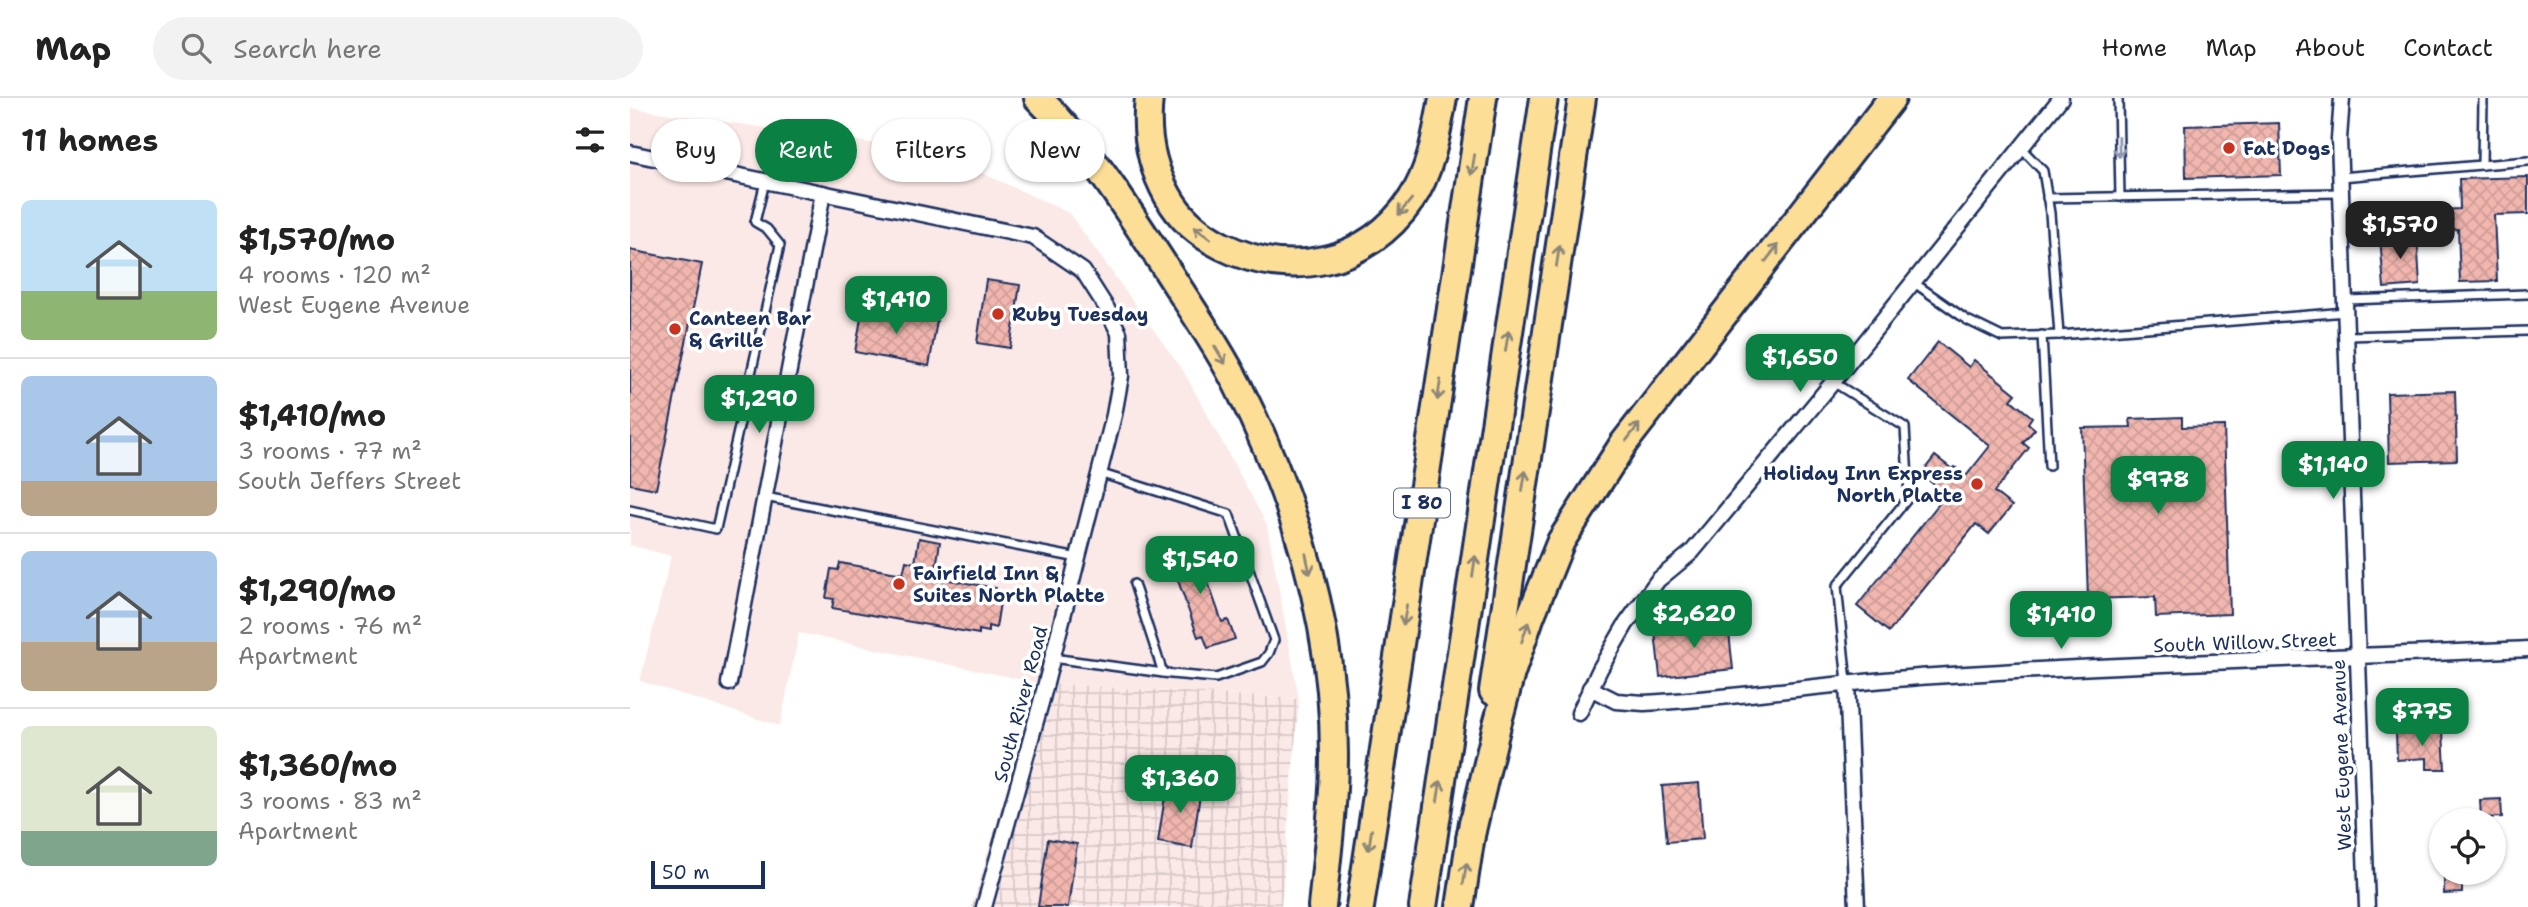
<!DOCTYPE html>
<meta charset="utf-8">
<style>
:root{--surface:#fff;--page:#f2f2f2;--text:#222;--muted:#767676;--line:#e0e0e0;--accent:#0b8043}
body{margin:0;font-family:"Shantell Sans",sans-serif;background:var(--page);color:var(--text);height:100vh;display:flex;flex-direction:column;font-size:26px;white-space:nowrap}
*{box-sizing:border-box;margin:0}
p{font-size:23px;color:var(--muted)}
.icon{flex:none;width:38px;height:38px;fill:none;stroke:currentColor;stroke-width:2;stroke-linecap:round;stroke-linejoin:round}
.map{position:relative;flex:1;overflow:hidden}
.panel{display:flex;flex-direction:column;background:var(--surface);width:630px}
.panel>*{flex:none}
.top-card{position:absolute;left:21px;top:21px;width:665px;height:63px;display:flex;gap:14px}
.controls{position:absolute;left:1799px;top:710px;display:grid;gap:14px}
.controls a{display:grid;place-items:center;width:77px;height:77px;border-radius:50%;background:var(--surface);box-shadow:0 2px 5px #0004;font-size:35px}
.scale{position:absolute;left:21px;bottom:18px;width:114px;box-sizing:border-box;padding-left:7px;border:4px solid #1b2f5e;border-top:0;font-size:19px;line-height:24px;white-space:nowrap;color:#1b2f5e;-webkit-text-stroke:5px #fff;paint-order:stroke}
.price{position:absolute;translate:-50% -60px;padding:0 16px;border-radius:14px;background:var(--accent);color:#fff;font-size:23px;line-height:46px;filter:drop-shadow(0 2px 4px #0008)}
.price::after{content:'';position:absolute;left:50%;top:42px;width:21px;height:16px;margin-left:-10px;background:inherit;clip-path:polygon(0 0,100% 0,50% 100%)}
.price.current{background:#222;color:#fff}
ul{padding:0;list-style:none}
li{display:flex;align-items:center;gap:21px;height:175px;padding:0 21px}
li+li{border-top:2px solid var(--line)}
li span{display:grid;place-items:center;flex:none;width:196px;height:140px;border-radius:10px;color:#555}
li>.icon{margin-inline-start:auto}
span .icon{width:84px;height:84px;fill:#fffc;stroke-width:1}
li b{font-size:30px}
h2{display:flex;justify-content:space-between;align-items:center;height:84px;padding:0 21px;font-size:30px}
.tag{padding:0 24px;border-radius:32px;background:var(--surface);box-shadow:0 2px 5px #0004;font-size:24px;line-height:63px}
.tag.current{background:var(--accent);color:#fff}
header{display:flex;align-items:center;gap:42px;box-sizing:border-box;height:98px;padding:0 35px;background:var(--surface);border-bottom:2px solid var(--line)}
header strong{font-size:33px}
nav{display:flex;gap:38px;margin-inline-start:auto;font-size:24px}
.search{width:490px;height:63px;background:var(--page);display:flex;align-items:center;gap:18px;box-sizing:border-box;padding:0 24px;border-radius:38px;color:var(--muted);font-size:26px}
main{display:flex;flex:1;min-height:0}
.map>svg:first-child{display:block}
.built{fill:#fbe9e7}
.industrial{fill:url(#industrial-grid)}
.building{fill:url(#building-cross-hatch);stroke:#1b2f5e;stroke-width:2}
.lines{fill:none;stroke-linecap:round;stroke-linejoin:round}
.service-casing{stroke:#1b2f5e;stroke-width:12}
.minor-casing{stroke:#1b2f5e;stroke-width:19}
.motorway-casing{stroke:#1b2f5e;stroke-width:32}
.service{stroke:#fff;stroke-width:7}
.minor{stroke:#fff;stroke-width:14}
.motorway{stroke:#fcde96;stroke-width:26}
.oneway{stroke:#8d97ae}
.oneway2{stroke:#8c867a}
.poi-dot{fill:#c8321e;stroke:#fff;stroke-width:2.5}
.labels{text-anchor:middle;stroke-width:7;stroke-linejoin:round;paint-order:stroke}
.shield{fill:#fff;stroke:#5f6d8e;stroke-width:2}
.shield-label{font-size:18px;font-weight:bold;fill:#1b2f5e}
.poi-label{font-size:19px;font-weight:bold;fill:#1b2f5e;stroke:#fff;text-anchor:start}
.street-label{font-size:19px;fill:#1b2f5e;stroke:#fff}
</style>
<header>
<strong>Map</strong>
<div class="search"><svg class="icon" aria-label="search" viewBox="0 0 24 24"><circle cx="10" cy="10" r="6"/><path d="M15 15l6 6"/></svg>Search here</div>
<nav><a>Home</a><a>Map</a><a>About</a><a>Contact</a></nav>
</header>
<main>
<section class="panel">
<h2>11 homes<svg class="icon" aria-label="filters" viewBox="0 0 24 24"><path d="M4 7h16M4 17h16"/><circle cx="9" cy="7" r="2"/><circle cx="15" cy="17" r="2"/></svg></h2>
<ul>
<li><span style="background:linear-gradient(#bfe0f5 65%,#8fb573 0)"><svg class="icon" aria-label="home" viewBox="0 0 24 24"><path d="M3 11l9-7 9 7M6 9v11h12V9"/></svg></span><div><b>$1,570/mo</b><p>4 rooms · 120 m²</p><p>West Eugene Avenue</p></div></li>
<li><span style="background:linear-gradient(#a9c7e8 75%,#b9a48a 0)"><svg class="icon" aria-label="home" viewBox="0 0 24 24"><path d="M3 11l9-7 9 7M6 9v11h12V9"/></svg></span><div><b>$1,410/mo</b><p>3 rooms · 77 m²</p><p>South Jeffers Street</p></div></li>
<li><span style="background:linear-gradient(#a9c7e8 65%,#b9a48a 0)"><svg class="icon" aria-label="home" viewBox="0 0 24 24"><path d="M3 11l9-7 9 7M6 9v11h12V9"/></svg></span><div><b>$1,290/mo</b><p>2 rooms · 76 m²</p><p>Apartment</p></div></li>
<li><span style="background:linear-gradient(#dfe7d0 75%,#7fa58c 0)"><svg class="icon" aria-label="home" viewBox="0 0 24 24"><path d="M3 11l9-7 9 7M6 9v11h12V9"/></svg></span><div><b>$1,360/mo</b><p>3 rooms · 83 m²</p><p>Apartment</p></div></li>
</ul>
</section>
<div class="map">
<svg width="1898" height="809" viewBox="0 0 1898 809">
<defs>
<pattern id="industrial-grid" width="8" height="8" patternUnits="userSpaceOnUse" patternTransform="scale(1.75)"><rect width="8" height="8" fill="#fbe9e7"/><path d="M0 4h8M4 0v8" fill="none" stroke="#d7c8c9"/></pattern>
<pattern id="building-cross-hatch" width="8" height="8" patternUnits="userSpaceOnUse" patternTransform="scale(1.75)"><rect width="8" height="8" fill="#f1b6ae"/><path d="M0 0l8 8M0 8l8-8" fill="none" stroke="#ce9d98"/></pattern>
</defs>
<rect width="100%" height="100%" fill="#fff"/>
<filter id="ink" filterUnits="userSpaceOnUse"><feTurbulence type="fractalNoise" baseFrequency=".0143" numOctaves="2"/><feDisplacementMap in="SourceGraphic" scale="14" xChannelSelector="R" yChannelSelector="G"/><feConvolveMatrix kernelMatrix="1 2 1 2 8 2 1 2 1" color-interpolation-filters="sRGB"/></filter>
<g filter="url(#ink)">
<path class="built" d="M0,10L309,55L439,115L554,274L637,427L669,601L408,585L169,535L150,628L10,583L41,458L0,447Z"/>
<path class="industrial" d="M408,585L669,601L651,809H342Z"/>
<g class="building">
<path d="M1649,25L1651,77L1556,80L1555,28Z"/>
<path d="M1898,79V116L1864,117L1867,183L1830,184L1828,131L1811,132L1810,112L1830,111L1829,81Z"/>
<path d="M1787,137L1790,187L1754,190L1750,139Z"/>
<path d="M0,152L72,166L26,391L0,386Z"/>
<path d="M356,182L390,187L380,250L347,245Z"/>
<path d="M233,209L307,223L299,268L225,254Z"/>
<path d="M1308,244L1339,269L1344,262L1386,296L1381,302L1402,319L1398,325L1405,331L1393,345L1399,350L1364,394L1382,408L1359,436L1346,426L1259,534L1227,508L1311,403L1302,395L1307,389L1291,376L1305,358L1322,371L1325,369L1336,378L1360,348L1278,282Z"/>
<path d="M1825,293L1827,362L1759,364L1757,295Z"/>
<path d="M1552,319V329L1594,328L1600,516L1526,519L1525,499L1458,501L1452,330L1501,329L1500,321Z"/>
<path d="M289,440L310,444L306,470L314,472L313,481L366,490L365,497L371,498L366,530L358,528V534L349,532V536L202,510L204,501L196,500L201,471L208,472L210,465L273,476L276,463L285,465Z"/>
<path d="M564,445L572,468L579,465L584,481L578,484L592,524L598,522L605,541L578,550L573,537L568,539L538,454Z"/>
<path d="M1098,526L1103,571L1030,579L1025,534Z"/>
<path d="M1813,633L1815,671H1797V660L1767,662L1766,635Z"/>
<path d="M537,685L571,690L562,750L528,744Z"/>
<path d="M1069,685L1073,741L1037,744L1032,688Z"/>
<path d="M1871,701L1872,719L1851,720L1850,702Z"/>
<path d="M418,741L447,746L438,809H408Z"/>
<path d="M1832,779V795L1814,796V780Z"/>
</g>
<g class="lines">
<g class="service-casing">
<g id="service">
<path d="M1488,0L1490,99"/>
<path d="M1391,50L1413,73L1420,115L1429,237"/>
<path d="M1852,67L1853,0"/>
<path d="M1711,79L1898,63"/>
<path d="M1417,100L1711,95"/>
<path d="M1283,184L1337,222L1372,239L1429,237L1716,214"/>
<path d="M1716,202L1898,196"/>
<path d="M1412,237L1419,368"/>
<path d="M1717,238L1898,233"/>
<path d="M1203,284L1275,329L1279,399L1207,488L1217,584"/>
<path d="M135,399L448,460"/>
<path d="M0,412L86,431L150,147L137,131L125,124L135,84"/>
<path d="M504,486L533,575"/>
<path d="M422,560L541,576L586,580L632,564L639,555L644,542L599,416L469,375"/>
</g>
</g>
<g class="minor-casing">
<g id="minor">
<path d="M1712,0L1709,41L1737,809"/>
<path d="M0,55L403,139L453,173L476,209L489,235L491,278L484,317L412,601L354,809"/>
<path d="M1217,584L1227,809"/>
<path d="M99,585L193,95"/>
<path d="M960,590L986,603L1014,605C1111,600 1207,584 1304,578C1502,565 1700,560 1898,551"/>
<path d="M949,615L970,571L996,526L1028,482L1062,454L1203,284L1431,0"/>
</g>
</g>
<g class="motorway-casing">
<g id="motorway">
<path d="M408,0C459,50 496,109 535,169C559,207 586,245 607,286C665,401 704,526 704,656C704,707 697,758 692,809"/>
<path d="M519,0C515,34 521,68 538,98C550,120 570,137 592,148C660,182 737,166 781,102C801,73 807,33 813,0"/>
<path d="M863,593L952,0"/>
<path d="M840,741L867,627L881,575L901,517L931,443L994,345L1262,0"/>
<path d="M730,809L853,0"/>
<path d="M793,809L914,0"/>
<path d="M830,809L843,724"/>
</g>
</g>
<use href="#service" class="service"/>
<use href="#minor" class="minor"/>
<use href="#motorway" class="motorway"/>
</g>
<defs><path id="oneway-shaft" d="M-6 0H5M1.5-3L5.5 0L1.5 3" fill="none" stroke-width="1.6" stroke-linecap="round" stroke-linejoin="round" transform="scale(1.75)"/></defs>
<use class="oneway" href="#oneway-shaft" transform="translate(1489 49) rotate(89)"/>
<g class="oneway2">
<use href="#oneway-shaft" transform="translate(843 67) rotate(99)"/>
<use href="#oneway-shaft" transform="translate(775 109) rotate(130)"/>
<use href="#oneway-shaft" transform="translate(572 135) rotate(-144)"/>
<use href="#oneway-shaft" transform="translate(1142 155) rotate(-52)"/>
<use href="#oneway-shaft" transform="translate(928 158) rotate(-81)"/>
<use href="#oneway-shaft" transform="translate(877 243) rotate(-81)"/>
<use href="#oneway-shaft" transform="translate(590 257) rotate(59)"/>
<use href="#oneway-shaft" transform="translate(809 292) rotate(99)"/>
<use href="#oneway-shaft" transform="translate(1003 334) rotate(-52)"/>
<use href="#oneway-shaft" transform="translate(894 383) rotate(-81)"/>
<use href="#oneway-shaft" transform="translate(678 466) rotate(78)"/>
<use href="#oneway-shaft" transform="translate(844 468) rotate(-82)"/>
<use href="#oneway-shaft" transform="translate(775 517) rotate(99)"/>
<use href="#oneway-shaft" transform="translate(895 534) rotate(-71)"/>
<use href="#oneway-shaft" transform="translate(809 693) rotate(-81)"/>
<use href="#oneway-shaft" transform="translate(740 742) rotate(99)"/>
<use href="#oneway-shaft" transform="translate(835 775) rotate(-81)"/>
</g>
</g>
<g class="poi-dot">
<circle cx="1599" cy="50" r="7"/>
<circle cx="368" cy="216" r="7"/>
<circle cx="45" cy="231" r="7"/>
<circle cx="1347" cy="386" r="7"/>
<circle cx="269" cy="486" r="7"/>
</g>
<g class="labels">
<rect class="shield" x="764" y="390.5" width="56" height="29" rx="5"/>
<g class="shield-label">
<text x="792" y="411">I 80</text>
</g>
<g class="poi-label">
<text x="1613" y="57">Fat Dogs</text>
<text x="382" y="223">Ruby Tuesday</text>
<text x="59" y="227">Canteen Bar<tspan x="59" dy="22">&amp; Grille</tspan></text>
<text x="1333" y="382" text-anchor="end">Holiday Inn Express<tspan x="1333" dy="22">North Platte</tspan></text>
<text x="283" y="482">Fairfield Inn &amp;<tspan x="283" dy="22">Suites North Platte</tspan></text>
</g>
<g class="street-label">
<text transform="translate(1615 544) rotate(-2)" y="7">South Willow Street</text>
<text transform="translate(390 606) rotate(-75)" y="7">South River Road</text>
<text transform="translate(1711 657) rotate(-92)" y="7">West Eugene Avenue</text>
</g>
</g>
</svg>
<div class="controls">
<a><svg class="icon" aria-label="locate" viewBox="0 0 24 24"><circle cx="12" cy="12" r="6"/><path d="M12 2v4M12 18v4M2 12h4M18 12h4"/></svg></a>
</div>
<div class="scale">50 m</div>
<b class="price current" style="left:1770px;top:163px">$1,570</b>
<b class="price" style="left:266px;top:238px">$1,410</b>
<b class="price" style="left:1170px;top:296px">$1,650</b>
<b class="price" style="left:129px;top:337px">$1,290</b>
<b class="price" style="left:1703px;top:403px">$1,140</b>
<b class="price" style="left:1528px;top:418px">$978</b>
<b class="price" style="left:570px;top:498px">$1,540</b>
<b class="price" style="left:1064px;top:552px">$2,620</b>
<b class="price" style="left:1431px;top:553px">$1,410</b>
<b class="price" style="left:1792px;top:650px">$775</b>
<b class="price" style="left:550px;top:717px">$1,360</b>
<div class="top-card">
<a class="tag">Buy</a>
<a class="tag current">Rent</a>
<a class="tag">Filters</a>
<a class="tag">New</a>
</div>
</div>
</main>
